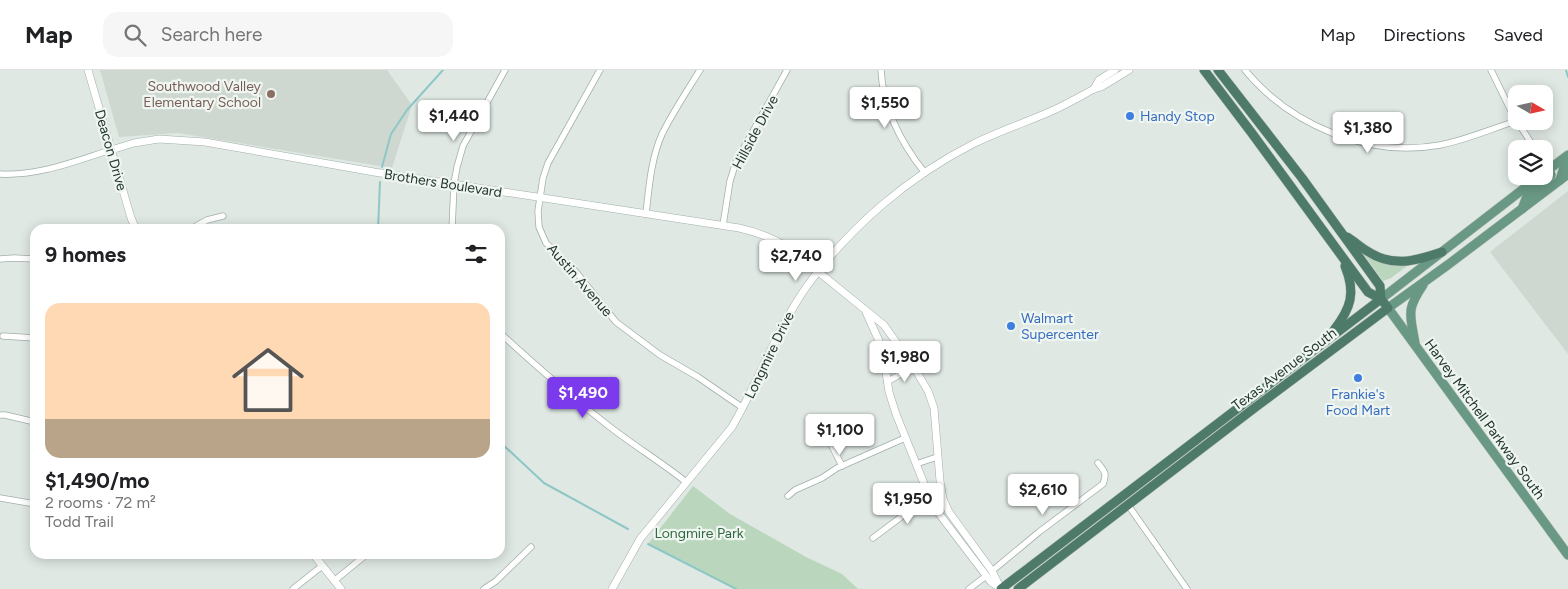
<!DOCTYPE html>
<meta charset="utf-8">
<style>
:root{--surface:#fff;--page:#f6f6f6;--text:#202124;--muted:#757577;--line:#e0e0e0;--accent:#7c3aed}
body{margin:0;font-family:Figtree,sans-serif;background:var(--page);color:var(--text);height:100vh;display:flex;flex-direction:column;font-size:19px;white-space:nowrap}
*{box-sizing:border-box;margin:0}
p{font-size:16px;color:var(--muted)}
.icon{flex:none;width:28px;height:28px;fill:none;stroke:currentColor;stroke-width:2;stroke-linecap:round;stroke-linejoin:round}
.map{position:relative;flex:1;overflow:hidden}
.sheet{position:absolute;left:30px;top:154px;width:475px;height:335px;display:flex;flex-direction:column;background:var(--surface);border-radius:15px;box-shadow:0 2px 12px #0003}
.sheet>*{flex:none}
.needle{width:32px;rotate:99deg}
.fabs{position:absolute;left:1508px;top:15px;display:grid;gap:10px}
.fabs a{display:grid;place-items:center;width:45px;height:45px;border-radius:10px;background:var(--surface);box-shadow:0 2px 12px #0003;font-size:25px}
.price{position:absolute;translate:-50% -42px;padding:0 11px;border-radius:5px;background:#fff;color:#222;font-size:16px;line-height:32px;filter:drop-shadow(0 1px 2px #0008)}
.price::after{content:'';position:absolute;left:50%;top:30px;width:15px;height:11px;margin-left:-8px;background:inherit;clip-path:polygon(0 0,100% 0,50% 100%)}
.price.selected{background:var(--accent);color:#fff}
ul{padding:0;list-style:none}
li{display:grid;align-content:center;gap:10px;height:265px;padding:0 15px}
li+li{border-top:1px solid var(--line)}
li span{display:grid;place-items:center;height:155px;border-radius:15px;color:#555}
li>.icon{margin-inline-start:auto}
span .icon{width:90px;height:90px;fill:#fffc;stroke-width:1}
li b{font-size:21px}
h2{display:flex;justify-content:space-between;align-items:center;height:60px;padding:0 15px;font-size:21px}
header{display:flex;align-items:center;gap:30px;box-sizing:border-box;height:70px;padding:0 25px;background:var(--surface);border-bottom:1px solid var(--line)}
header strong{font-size:24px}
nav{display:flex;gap:28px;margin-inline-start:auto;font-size:18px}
.search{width:350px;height:45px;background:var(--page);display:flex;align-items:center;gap:12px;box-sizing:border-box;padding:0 18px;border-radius:15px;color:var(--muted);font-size:19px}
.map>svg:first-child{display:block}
.built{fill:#ced8d1}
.green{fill:#bad7bd}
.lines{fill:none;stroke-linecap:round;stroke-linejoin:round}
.stream{stroke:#8dc7c6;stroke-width:2}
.minor-casing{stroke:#a3afa9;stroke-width:7}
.tertiary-casing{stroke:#a3afa9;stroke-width:8}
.primary-casing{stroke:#bdc3c0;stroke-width:10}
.trunk-casing{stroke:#bdc3c0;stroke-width:10}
.minor{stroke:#fff;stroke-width:5.5}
.tertiary{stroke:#fff;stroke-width:7}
.primary{stroke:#699884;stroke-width:9}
.trunk{stroke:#4e7b69;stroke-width:9}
.education-dot{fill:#8d6e63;stroke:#eff5f1;stroke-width:2}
.shop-dot{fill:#3f7fe0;stroke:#eff5f1;stroke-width:2}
.labels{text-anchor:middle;stroke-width:4.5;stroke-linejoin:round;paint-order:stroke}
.education-label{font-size:14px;fill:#785e54;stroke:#eff5f1;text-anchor:end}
.shop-label{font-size:14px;fill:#366cbe;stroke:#eff5f1;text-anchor:start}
.street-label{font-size:14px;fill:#22362d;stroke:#eff5f1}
.park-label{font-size:14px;fill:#32683e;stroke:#eff5f1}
</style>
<header>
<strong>Map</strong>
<div class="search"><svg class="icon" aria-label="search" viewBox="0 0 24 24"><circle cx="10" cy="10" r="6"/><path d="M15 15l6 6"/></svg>Search here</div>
<nav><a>Map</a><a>Directions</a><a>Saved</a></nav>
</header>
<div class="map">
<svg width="1568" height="519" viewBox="0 0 1568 519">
<rect width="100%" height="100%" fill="#dfe8e3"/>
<g class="built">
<path d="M100,0H387L412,35L392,98L178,63L119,67Z"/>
<path d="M1568,121V284L1490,182Z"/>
</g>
<g class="green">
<path d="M1363,183L1406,195L1407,196L1391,208L1383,211Z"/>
<path d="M693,416L730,444L806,487L842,504L858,519H736L648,474Z"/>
</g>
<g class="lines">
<g class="stream">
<path d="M1566,0L1568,7"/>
<path d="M382,97L391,64L407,40L443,0"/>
<path d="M378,159L380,112"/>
<path d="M500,372L544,413L628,459"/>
<path d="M648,474L736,519"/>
</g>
<g class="minor-casing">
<g id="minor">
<path d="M600,0L548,93L543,108L538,141L539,157L546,173L576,202L616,252L660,285L698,307L743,338"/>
<path d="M881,0C883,39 901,73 925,103"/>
<path d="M1245,0C1291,56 1369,88 1440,75C1466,70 1491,59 1516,51L1491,0"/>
<path d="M1517,51L1535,79"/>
<path d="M0,104C39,106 75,91 111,80"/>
<path d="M646,144C649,117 651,89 662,64C673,42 687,21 700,0"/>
<path d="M723,155L730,111L736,92L787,0"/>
<path d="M191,159L207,150L223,146"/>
<path d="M452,159L454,114L457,97L463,76L505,0"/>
<path d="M0,189L14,188L35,189"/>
<path d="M500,263C534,294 569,325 605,353C631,374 660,391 686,412"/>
<path d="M3,266L35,268"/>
<path d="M887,312L913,297"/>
<path d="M0,345H5L35,352"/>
<path d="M832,376L842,396"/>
<path d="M916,394L937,387"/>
<path d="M788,426L795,420L822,408L837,398L905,368"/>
<path d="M0,428L35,434"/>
<path d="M1128,435L1187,519"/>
<path d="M873,468L929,426"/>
<path d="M992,501L1039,462L1103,414C1107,403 1105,402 1098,393"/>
<path d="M334,511L367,484"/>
<path d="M293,519L322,496"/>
<path d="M484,519L496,511L531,477"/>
<path d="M969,519L986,506"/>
</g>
</g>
<g class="tertiary-casing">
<g id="tertiary">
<path d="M88,0L131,148L136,159"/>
<path d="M1094,19L1099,10L1115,0"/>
<path d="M111,80L134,73L159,69L205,72L374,102L739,158C757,162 773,168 789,178L884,255L915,299L928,321L934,338L940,411L943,429L949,442L992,501L1001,519"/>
<path d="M866,242L879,271L884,289L889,322L896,344L929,426L937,441L991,512L1000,518"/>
<path d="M313,484L341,519"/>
<path d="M612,519L640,469L732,357C759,311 776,260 807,216C850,157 908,107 973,74C999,61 1027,52 1054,40C1067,34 1081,26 1094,19L1101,17L1129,0"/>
</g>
</g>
<g class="primary-casing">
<g id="primary">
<path d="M1544,103L1568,85"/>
<path d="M1568,104L1449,194L1388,238L1568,485"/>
<path d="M1560,110L1564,97L1568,93"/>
<path d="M1522,139L1527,126L1547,110L1551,105L1549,99"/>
<path d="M1381,229L1540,106"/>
<path d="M1415,273C1410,244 1406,240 1423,215"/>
</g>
</g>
<g class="trunk-casing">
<g id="trunk">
<path d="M1218,0L1302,108L1380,216L1381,229"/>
<path d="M1347,167C1354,171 1360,177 1367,181C1393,198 1415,191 1442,182"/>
<path d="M1334,260C1351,238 1356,223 1345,196"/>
<path d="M1001,519L1381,229"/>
<path d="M1018,519L1257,336L1388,238L1381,229L1368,222L1251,62L1204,0"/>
</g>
</g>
<use href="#minor" class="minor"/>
<use href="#tertiary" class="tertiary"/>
<use href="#primary" class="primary"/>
<use href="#trunk" class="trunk"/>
</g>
<circle class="education-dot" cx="271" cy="24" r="5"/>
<g class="shop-dot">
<circle cx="1130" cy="46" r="5"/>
<circle cx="1011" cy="256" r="5"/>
<circle cx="1358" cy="308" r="5"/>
</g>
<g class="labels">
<g class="education-label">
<text x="261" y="21">Southwood Valley<tspan x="261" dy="16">Elementary School</tspan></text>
</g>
<g class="shop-label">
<text x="1140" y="51">Handy Stop</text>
<text x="1021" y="253">Walmart<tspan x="1021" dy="16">Supercenter</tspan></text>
<text x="1358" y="329" text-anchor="middle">Frankie's<tspan x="1358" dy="16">Food Mart</tspan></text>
</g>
<g class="street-label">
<text transform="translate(755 62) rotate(-62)" y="5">Hillside Drive</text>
<text transform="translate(111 80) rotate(74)" y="5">Deacon Drive</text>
<text transform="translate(443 113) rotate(9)" y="5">Brothers Boulevard</text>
<text transform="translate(580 210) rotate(49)" y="5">Austin Avenue</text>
<text transform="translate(769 285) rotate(-64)" y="5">Longmire Drive</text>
<text transform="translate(1284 299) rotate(-37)" y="5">Texas Avenue South</text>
<text transform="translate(1485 349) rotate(54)" y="5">Harvey Mitchell Parkway South</text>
</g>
<g class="park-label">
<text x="699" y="468">Longmire Park</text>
</g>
</g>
</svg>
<div class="fabs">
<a><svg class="needle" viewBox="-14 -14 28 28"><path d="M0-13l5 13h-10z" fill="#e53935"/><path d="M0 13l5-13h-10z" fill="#757577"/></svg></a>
<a><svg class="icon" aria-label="layers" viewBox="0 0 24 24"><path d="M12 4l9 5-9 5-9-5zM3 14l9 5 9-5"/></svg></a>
</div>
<b class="price" style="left:885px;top:59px">$1,550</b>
<b class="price" style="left:454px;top:72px">$1,440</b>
<b class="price" style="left:1368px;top:84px">$1,380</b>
<b class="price" style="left:796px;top:212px">$2,740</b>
<b class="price" style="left:905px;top:313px">$1,980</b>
<b class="price selected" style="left:583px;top:349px">$1,490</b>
<b class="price" style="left:840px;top:386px">$1,100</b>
<b class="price" style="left:1043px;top:446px">$2,610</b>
<b class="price" style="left:908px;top:455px">$1,950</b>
<section class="sheet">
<h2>9 homes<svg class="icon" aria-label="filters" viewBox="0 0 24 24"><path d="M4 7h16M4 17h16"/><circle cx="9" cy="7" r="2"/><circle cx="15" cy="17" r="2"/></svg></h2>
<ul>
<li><span style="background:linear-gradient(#ffd9b3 75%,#b9a48a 0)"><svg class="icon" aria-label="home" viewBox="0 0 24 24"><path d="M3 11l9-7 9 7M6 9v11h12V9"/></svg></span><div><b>$1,490/mo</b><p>2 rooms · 72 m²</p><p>Todd Trail</p></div></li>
</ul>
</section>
</div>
